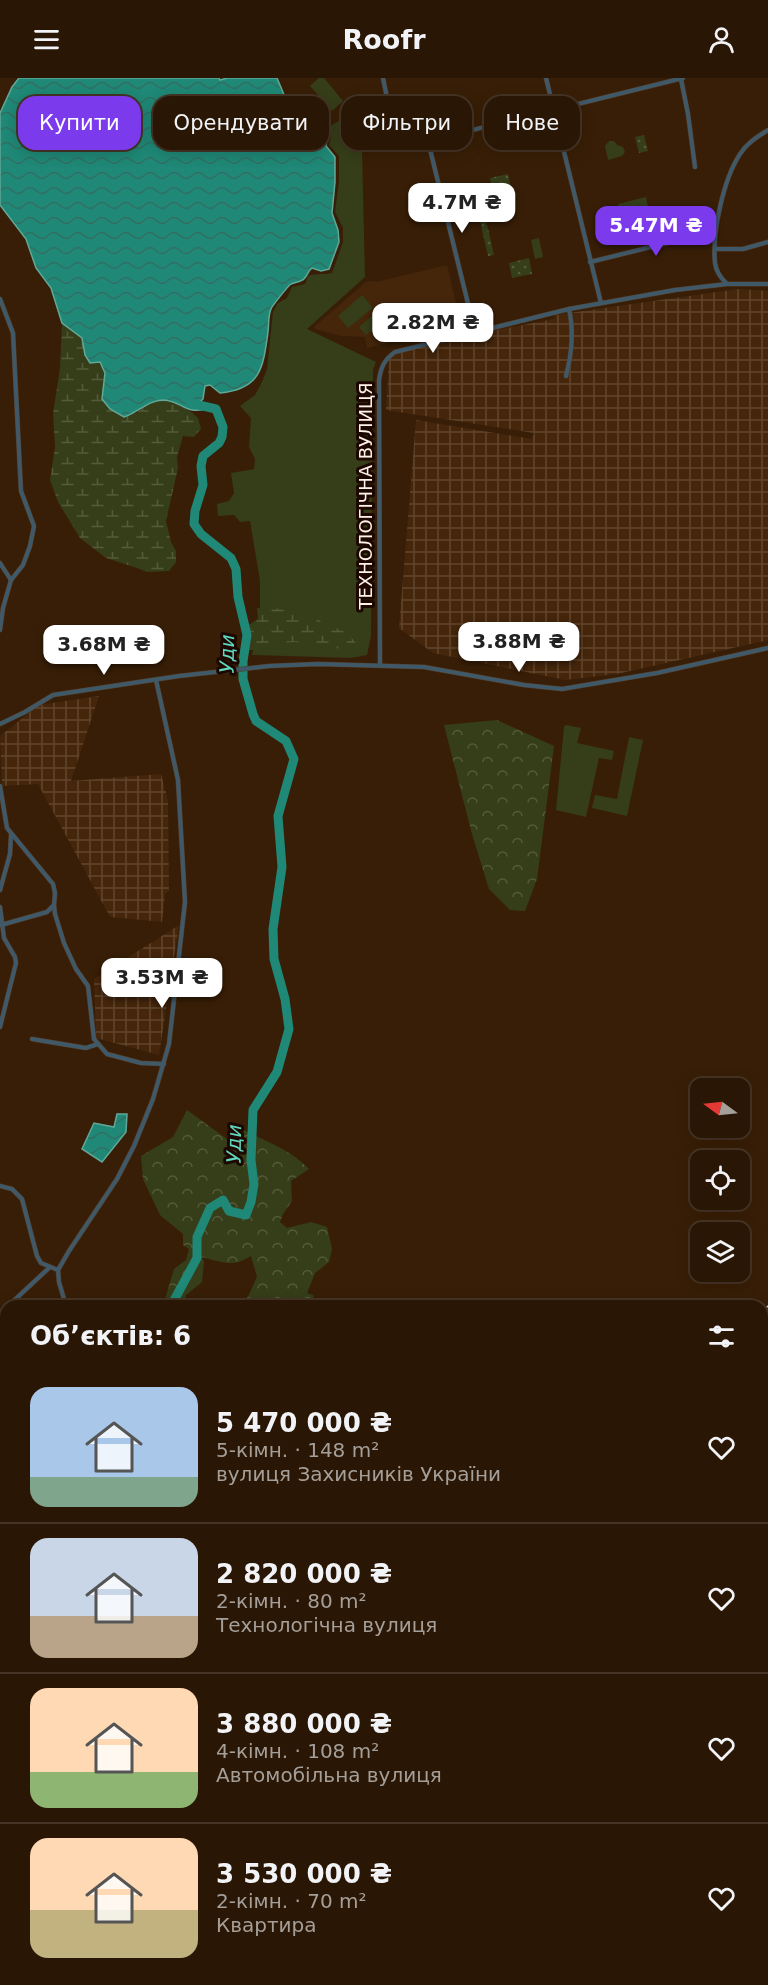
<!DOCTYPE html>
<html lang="uk">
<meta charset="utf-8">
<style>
:root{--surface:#2a1604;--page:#321f0e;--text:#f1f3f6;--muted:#a59f9a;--line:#463526;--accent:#7c3aed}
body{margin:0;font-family:"DejaVu Sans",sans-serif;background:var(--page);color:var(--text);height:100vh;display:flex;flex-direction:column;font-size:22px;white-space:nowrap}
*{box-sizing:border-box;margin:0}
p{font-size:20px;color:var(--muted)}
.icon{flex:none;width:33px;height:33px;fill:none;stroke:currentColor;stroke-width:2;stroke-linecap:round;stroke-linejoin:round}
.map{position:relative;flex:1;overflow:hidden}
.details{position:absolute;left:0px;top:1222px;width:768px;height:686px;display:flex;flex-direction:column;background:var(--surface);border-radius:18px 18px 0 0;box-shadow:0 3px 15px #0003,0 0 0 2px var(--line)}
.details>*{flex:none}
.hud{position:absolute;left:18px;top:18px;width:732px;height:54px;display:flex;gap:12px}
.needle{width:39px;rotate:285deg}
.controls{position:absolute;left:690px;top:1000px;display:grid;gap:12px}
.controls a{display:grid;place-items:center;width:60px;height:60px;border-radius:12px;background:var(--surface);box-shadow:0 3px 15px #0003,0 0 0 2px var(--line);font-size:30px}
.price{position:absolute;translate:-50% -51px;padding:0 14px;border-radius:12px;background:#fff;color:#222;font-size:20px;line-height:39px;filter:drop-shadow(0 2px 3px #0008)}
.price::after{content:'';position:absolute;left:50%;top:36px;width:18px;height:14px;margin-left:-9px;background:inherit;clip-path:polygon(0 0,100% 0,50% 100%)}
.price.active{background:var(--accent);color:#fff}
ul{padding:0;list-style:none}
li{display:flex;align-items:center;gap:18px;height:150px;padding:0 30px}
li+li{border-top:2px solid var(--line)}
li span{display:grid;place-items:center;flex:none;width:168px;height:120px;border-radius:18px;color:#555}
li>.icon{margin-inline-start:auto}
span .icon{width:72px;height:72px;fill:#fffc;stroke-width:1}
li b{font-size:26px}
h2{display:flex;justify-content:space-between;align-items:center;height:72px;padding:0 30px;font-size:26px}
.tag{padding:0 21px;border-radius:18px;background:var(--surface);box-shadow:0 3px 15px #0003,0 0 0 2px var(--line);font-size:21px;line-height:54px}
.tag.active{background:var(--accent);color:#fff}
header{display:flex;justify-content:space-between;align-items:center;height:78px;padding:0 30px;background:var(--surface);font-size:27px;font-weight:600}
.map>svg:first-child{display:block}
.built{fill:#45260b}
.industrial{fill:url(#industrial-grid)}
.green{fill:#363d19}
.forest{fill:url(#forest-crowns)}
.wetland{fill:url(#wetland-marsh)}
.park{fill:url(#park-dots)}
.water{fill:url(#water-waves);stroke:#62a898;stroke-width:1.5}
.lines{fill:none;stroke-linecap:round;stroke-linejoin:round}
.stream{stroke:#62a898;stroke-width:1.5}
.river{stroke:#1f8876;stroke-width:9}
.street-casing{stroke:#543c26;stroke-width:5}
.highway-casing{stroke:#543c26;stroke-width:9}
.street{stroke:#405969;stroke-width:4}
.highway{stroke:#5f9fc8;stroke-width:8}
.rail{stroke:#ddcfc3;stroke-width:1.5}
.labels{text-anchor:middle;stroke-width:6;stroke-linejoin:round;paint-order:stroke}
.street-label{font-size:18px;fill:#fef2e9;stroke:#1c0800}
.water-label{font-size:20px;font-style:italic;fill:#60d7bf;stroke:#1c0800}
</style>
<header><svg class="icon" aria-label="menu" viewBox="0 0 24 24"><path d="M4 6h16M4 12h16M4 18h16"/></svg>Roofr<svg class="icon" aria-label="person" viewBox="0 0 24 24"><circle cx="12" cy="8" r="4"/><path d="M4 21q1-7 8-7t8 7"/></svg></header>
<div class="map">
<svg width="768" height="1907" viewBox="0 0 768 1907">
<defs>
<pattern id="industrial-grid" width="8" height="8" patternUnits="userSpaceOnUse" patternTransform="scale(1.5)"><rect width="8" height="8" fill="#45260b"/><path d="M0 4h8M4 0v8" fill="none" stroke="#61462f"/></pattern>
<pattern id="forest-crowns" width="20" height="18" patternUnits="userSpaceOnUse" patternTransform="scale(1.5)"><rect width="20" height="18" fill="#363d19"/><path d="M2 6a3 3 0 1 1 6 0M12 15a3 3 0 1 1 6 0" fill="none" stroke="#545a3a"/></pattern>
<pattern id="wetland-marsh" width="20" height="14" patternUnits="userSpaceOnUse" patternTransform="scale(1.5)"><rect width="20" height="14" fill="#363d19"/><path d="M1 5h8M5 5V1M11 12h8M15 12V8" fill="none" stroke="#545a3a"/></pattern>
<pattern id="park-dots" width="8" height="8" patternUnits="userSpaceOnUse" patternTransform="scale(1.5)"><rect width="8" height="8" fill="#363d19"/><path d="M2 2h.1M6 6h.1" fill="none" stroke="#545a3a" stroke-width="1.8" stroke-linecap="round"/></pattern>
<pattern id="water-waves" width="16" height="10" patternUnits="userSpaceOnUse" patternTransform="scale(1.5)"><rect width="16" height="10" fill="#1f8876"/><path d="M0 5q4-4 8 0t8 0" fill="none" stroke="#316f63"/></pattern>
</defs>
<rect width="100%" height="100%" fill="#381e06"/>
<path class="built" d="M447,187L456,225L461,227L466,246L367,270L365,259L341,258L315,251L314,249L366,204L375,203L376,204Z"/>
<g class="industrial">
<path d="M738,211L768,213V562L617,596L565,602L433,575L399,550L416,342L532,361L534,355L386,332L389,281L392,277L401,273L485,254L554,241L555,237Z"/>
<path d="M99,618L71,703L161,696L168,722L169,813L165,816L162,844L110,839L38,706L2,708L0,658L39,627Z"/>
<path d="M179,847L159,977L96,960L94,901Z"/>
</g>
<g class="green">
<path d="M319,0H324L343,23L332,33L310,8Z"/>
<path d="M361,30L365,199L307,251L376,284L373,292L371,558L367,577L351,580L252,577L260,539V503L250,443L240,444L234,437L218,438L217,426L229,423L234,415L231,395L254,391L255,381L249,369L251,340L240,328L255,317L262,304L267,291L273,234L278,225L287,220L292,209L305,206L308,198C316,195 323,197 332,195L343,164V150L335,134L339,103V78L329,67L331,59L327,50Z"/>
<path d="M609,63H614L617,67L623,69L625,74L622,78L608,82L605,68Z"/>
<path d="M646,119L650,138L622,144L618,126Z"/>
<path d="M539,160L543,179L535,181L531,162Z"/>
<path d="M362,217L373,230L348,250L338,238Z"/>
<path d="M373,237L380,245L366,257L359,249Z"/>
<path d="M566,647L581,650L577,665L614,673L612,682L599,680L586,739L556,732L564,649Z"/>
<path d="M629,659L643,662L627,738L592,730L595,717L617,721Z"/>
<path d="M20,1902H575L572,1907H19Z"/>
</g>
<g class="forest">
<path d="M497,642L554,668L537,801L525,833L510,832L489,811L472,756L444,647Z"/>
<path d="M187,1032L227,1061L240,1050C264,1063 290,1071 309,1091L291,1103L292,1123L283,1136L280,1144L287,1150L311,1144L327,1149L332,1171L329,1184L315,1195L307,1215L313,1217L315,1228H241C249,1220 252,1209 257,1199L251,1178C232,1190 222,1184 202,1179L204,1184L202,1204L186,1217L183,1228H163L174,1191L186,1182L189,1171L183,1167V1156L160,1137L143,1101L141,1078L173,1059Z"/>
<path d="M6,1354V1383L0,1389V1357Z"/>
<path d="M762,1464L768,1474V1507L762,1497Z"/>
<path d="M768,1632V1676L762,1684V1641Z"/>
<path d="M6,1650V1734L0,1736V1652Z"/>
<path d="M768,1736V1759L762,1767V1744Z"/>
</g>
<g class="wetland">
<path d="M62,245L82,259L85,277C111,289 105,296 102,321L110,331L117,334L136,335L150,324L162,322L172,324L190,333L198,340L201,351L194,359L183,358L177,379L178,390L166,443L171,464L176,473V484L169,493L147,494L137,490L106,480L80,460L58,424L50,402L55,369L53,336L60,290Z"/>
<path d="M257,530L289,531L315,536L324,548C344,551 347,553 359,569L328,571L296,564L279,565L263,572H248L247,548L258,541Z"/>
</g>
<g class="park">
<path d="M644,57L648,73L639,75L635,59Z"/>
<path d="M508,96L512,114L493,118L490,100Z"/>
<path d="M484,133L494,177L488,178L478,134Z"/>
<path d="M529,180L532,196L512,200L509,185Z"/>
</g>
<g class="water">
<path d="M19,0H219L220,2L227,0H277L290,31H294L297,29L306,30L311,34L307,45L311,49H323L327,59L326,68L335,79V104L332,135L338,152L339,164L329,191L321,193L312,190C308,193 308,197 304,201C301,204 295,204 291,206C288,208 272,228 271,231C268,238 269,246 268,254C263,290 261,311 220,315L210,307L205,308L203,321L198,326L209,330C185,338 183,323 163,322C149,322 137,335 124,339L110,331L102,321L105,295L100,284L90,285L85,277L82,260L62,245L51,210L36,190L26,161L0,127V35L12,9Z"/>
<path d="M117,1036H127L126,1054L102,1084L82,1071L94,1045L114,1049Z"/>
</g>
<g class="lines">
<path class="stream" d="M0,1510L6,1511"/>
<g class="river">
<path d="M171,1228L197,1180V1159L210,1130L223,1122L229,1133L246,1137L251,1124L254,1106L251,1082L253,1032L277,994L289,951L285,921L274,881L273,851L282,789L278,738L294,681L286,663L256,643L253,636L243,601V583L247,557L238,519L236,491L231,480L201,456L194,446L195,433L203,407L201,388L203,378L219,365L222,359L223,349L216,331L190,325"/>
<path d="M0,1371L6,1368"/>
</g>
<g class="street-casing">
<g id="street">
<path d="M383,0C387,19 389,41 406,52C413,57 421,59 428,63L475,254"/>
<path d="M546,0L601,225"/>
<path d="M681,1L688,36L695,89"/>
<path d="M428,63L683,0"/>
<path d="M716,171H743L768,164"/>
<path d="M590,184L716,153"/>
<path d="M726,205C721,200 716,194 715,185C712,155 723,102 740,76C747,65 757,59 768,52"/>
<path d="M0,221L13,255L21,413L34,448L30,468L23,487L11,502L3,530L0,552"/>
<path d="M566,298C572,275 574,253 569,231"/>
<path d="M0,485L11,502"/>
<path d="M380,587L379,302C381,289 384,282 395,274L569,231L675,212L727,206H768"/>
<path d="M0,646L25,634L53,617L179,598L269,588L318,586L424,589L524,607L562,611L657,595L768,570"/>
<path d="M0,708L7,750L53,806L55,815L54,827L55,836L64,865L76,891L88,908L94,961L107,976L141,985L164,986"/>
<path d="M0,812L10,776L11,757"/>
<path d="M0,829L4,860L15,879L16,885L0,949"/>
<path d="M1,847L47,834L53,828"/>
<path d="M32,961L86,970L98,966"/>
<path d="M0,1108L12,1111L22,1121L37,1178L41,1185L58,1192"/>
<path d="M8,1228L50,1189"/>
<path d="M66,1228L59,1204L58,1192L69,1173L117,1101L134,1068L153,1021L169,966L185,824L178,702L156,602"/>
<path d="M0,1236L6,1230"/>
<path d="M0,1314L6,1310"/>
<path d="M29,1907L31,1902"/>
</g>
</g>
<g class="highway-casing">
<g id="highway">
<path d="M762,1710L768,1702"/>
<path d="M762,1730L768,1723"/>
<path d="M618,1907L622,1902"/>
<path d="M630,1907L633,1902"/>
</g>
</g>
<use href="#street" class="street"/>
<use href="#highway" class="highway"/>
<g class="rail">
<path d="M762,1234L768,1228"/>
<path d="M0,1716L6,1712"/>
</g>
</g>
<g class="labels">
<g class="street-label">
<text transform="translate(366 418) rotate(-90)" y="6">ТЕХНОЛОГІЧНА ВУЛИЦЯ</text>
</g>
<g class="water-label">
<text transform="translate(227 576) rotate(-89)" y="7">Уди</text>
<text transform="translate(234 1066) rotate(-89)" y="7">Уди</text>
</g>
</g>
</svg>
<div class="controls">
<a><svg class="needle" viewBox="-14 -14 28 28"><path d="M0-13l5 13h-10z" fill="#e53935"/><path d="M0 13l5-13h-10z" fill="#a59f9a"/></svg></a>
<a><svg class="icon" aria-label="locate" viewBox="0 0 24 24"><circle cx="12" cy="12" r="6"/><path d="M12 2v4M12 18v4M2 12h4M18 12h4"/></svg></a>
<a><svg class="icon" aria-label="layers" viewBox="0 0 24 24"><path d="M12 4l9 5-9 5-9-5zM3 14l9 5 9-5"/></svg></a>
</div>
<b class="price" style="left:462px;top:156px">4.7M ₴</b>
<b class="price active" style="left:656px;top:179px">5.47M ₴</b>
<b class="price" style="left:433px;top:276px">2.82M ₴</b>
<b class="price" style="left:519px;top:595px">3.88M ₴</b>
<b class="price" style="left:104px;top:598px">3.68M ₴</b>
<b class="price" style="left:162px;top:931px">3.53M ₴</b>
<div class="hud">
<a class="tag active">Купити</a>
<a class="tag">Орендувати</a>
<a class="tag">Фільтри</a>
<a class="tag">Нове</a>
</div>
<section class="details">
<h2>Об’єктів: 6<svg class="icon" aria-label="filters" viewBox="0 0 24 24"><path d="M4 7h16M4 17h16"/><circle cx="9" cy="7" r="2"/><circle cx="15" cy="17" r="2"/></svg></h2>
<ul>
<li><span style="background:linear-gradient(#a9c7e8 75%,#7fa58c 0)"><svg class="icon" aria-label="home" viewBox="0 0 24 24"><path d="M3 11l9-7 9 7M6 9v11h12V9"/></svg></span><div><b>5 470 000 ₴</b><p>5-кімн. · 148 m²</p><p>вулиця Захисників України</p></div><svg class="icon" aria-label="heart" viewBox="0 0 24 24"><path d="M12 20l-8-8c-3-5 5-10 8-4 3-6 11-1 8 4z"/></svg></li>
<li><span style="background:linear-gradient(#c9d6e8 65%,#b9a48a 0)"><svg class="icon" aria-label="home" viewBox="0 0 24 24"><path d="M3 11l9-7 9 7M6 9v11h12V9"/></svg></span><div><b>2 820 000 ₴</b><p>2-кімн. · 80 m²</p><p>Технологічна вулиця</p></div><svg class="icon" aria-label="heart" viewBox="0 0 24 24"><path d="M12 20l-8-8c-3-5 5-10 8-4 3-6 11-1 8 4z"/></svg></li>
<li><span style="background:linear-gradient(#ffd9b3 70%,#8fb573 0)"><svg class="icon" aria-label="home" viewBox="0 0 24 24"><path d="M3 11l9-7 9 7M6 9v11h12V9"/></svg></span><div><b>3 880 000 ₴</b><p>4-кімн. · 108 m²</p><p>Автомобільна вулиця</p></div><svg class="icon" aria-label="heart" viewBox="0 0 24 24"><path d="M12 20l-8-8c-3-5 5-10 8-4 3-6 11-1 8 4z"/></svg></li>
<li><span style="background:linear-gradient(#ffd9b3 60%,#c2b280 0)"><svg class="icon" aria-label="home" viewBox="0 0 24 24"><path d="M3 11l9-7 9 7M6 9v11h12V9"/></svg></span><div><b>3 530 000 ₴</b><p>2-кімн. · 70 m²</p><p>Квартира</p></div><svg class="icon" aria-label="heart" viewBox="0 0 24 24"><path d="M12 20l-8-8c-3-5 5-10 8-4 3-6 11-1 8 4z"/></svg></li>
</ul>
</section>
</div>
